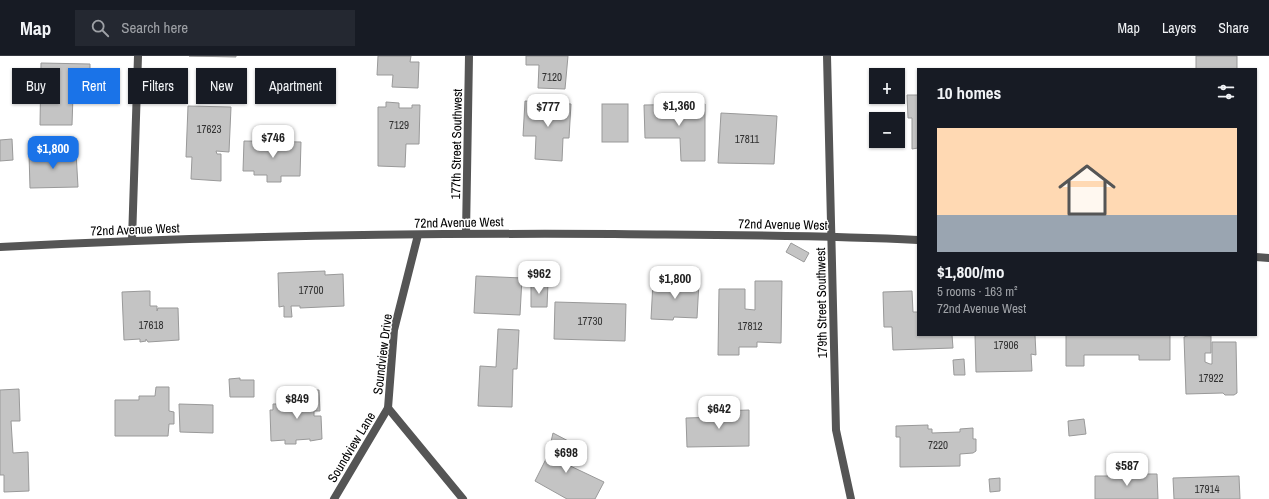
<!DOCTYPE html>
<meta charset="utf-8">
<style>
:root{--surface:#171b24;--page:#242831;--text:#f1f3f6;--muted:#9ea1a6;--line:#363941;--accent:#1a73e8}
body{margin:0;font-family:"Archivo Narrow",sans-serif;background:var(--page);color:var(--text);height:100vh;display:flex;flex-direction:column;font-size:15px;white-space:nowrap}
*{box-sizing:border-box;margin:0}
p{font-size:13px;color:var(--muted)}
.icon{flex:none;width:22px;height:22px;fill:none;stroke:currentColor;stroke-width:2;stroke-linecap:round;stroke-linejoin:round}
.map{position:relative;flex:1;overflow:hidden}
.side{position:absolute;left:917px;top:12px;width:340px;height:268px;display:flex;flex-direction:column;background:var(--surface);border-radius:0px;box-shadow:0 1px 3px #0004}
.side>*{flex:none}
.top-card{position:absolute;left:12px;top:12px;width:380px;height:36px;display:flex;gap:8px}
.fabs{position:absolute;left:869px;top:12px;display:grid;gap:8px}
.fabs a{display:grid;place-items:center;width:36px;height:36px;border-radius:0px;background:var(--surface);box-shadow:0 1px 3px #0004;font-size:20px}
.price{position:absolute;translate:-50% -34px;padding:0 9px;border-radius:8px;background:#fff;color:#222;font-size:13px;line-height:26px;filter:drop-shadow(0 1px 2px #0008)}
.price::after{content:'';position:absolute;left:50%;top:24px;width:12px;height:9px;margin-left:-6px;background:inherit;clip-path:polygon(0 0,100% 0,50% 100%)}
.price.active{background:var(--accent);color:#fff}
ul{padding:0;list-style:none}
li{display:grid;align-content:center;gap:8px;height:212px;padding:0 20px}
li span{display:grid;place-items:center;height:124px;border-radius:0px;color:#555}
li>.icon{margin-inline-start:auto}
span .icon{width:72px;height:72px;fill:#fffc;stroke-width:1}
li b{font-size:17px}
h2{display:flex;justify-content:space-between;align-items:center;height:48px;padding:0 20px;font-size:17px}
.pill{padding:0 14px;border-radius:0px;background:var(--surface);box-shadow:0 1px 3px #0004;font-size:14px;line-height:36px}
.pill.active{background:var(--accent);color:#fff}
header{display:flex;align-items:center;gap:24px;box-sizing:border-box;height:56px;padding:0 20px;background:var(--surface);border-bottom:1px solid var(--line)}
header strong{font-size:19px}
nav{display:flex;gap:22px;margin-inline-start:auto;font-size:14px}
.search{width:280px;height:36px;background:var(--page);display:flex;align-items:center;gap:10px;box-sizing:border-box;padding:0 14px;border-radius:0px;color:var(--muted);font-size:15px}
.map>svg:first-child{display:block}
.building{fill:#c4c4c4;stroke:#999}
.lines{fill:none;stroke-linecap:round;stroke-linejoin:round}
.minor{stroke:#555;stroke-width:8}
.labels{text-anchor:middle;stroke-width:3;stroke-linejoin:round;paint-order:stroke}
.number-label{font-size:11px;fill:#313131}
.street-label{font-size:13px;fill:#000;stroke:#fff}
</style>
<header>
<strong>Map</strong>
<div class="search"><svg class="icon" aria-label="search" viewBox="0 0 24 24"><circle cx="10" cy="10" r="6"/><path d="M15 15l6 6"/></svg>Search here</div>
<nav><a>Map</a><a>Layers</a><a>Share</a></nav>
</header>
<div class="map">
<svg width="1269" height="443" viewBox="0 0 1269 443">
<rect width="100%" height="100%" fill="#fff"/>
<g class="building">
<path d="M189,0H236V1Z"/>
<path d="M378,0H411L410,6H419L418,32L392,31L393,19H377Z"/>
<path d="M526,0H568L565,33L538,32L539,9H526Z"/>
<rect x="1196" y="0" width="41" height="13"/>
<path d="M41,7L90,8V27H71V39H73L72,69H40Z"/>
<path d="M907,39H918V92L912,93V62H908Z"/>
<path d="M525,45L571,48L569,82H563L562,105L535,103L536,80H523Z"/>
<path d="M386,46L399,47V52H412V49H420L419,88H406L405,111L378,110V51H386Z"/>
<rect x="602" y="48" width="26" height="38"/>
<path d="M705,48V105H681L680,82H645L644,49Z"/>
<path d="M188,50L231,51L229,96L216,95L217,98H221V125L191,123L192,101H186Z"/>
<path d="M721,57L777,60L774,108L718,107Z"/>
<path d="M12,83L13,104L0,105V84Z"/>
<path d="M244,85L301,86L300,120H281V126H267V119H254V115H243Z"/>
<path d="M76,96L78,131L30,132L29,98Z"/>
<path d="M791,187L809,197L804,206L786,196Z"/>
<path d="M325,215V219L343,218L344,250L300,252V250H291L292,261H284V250L279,251L278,217Z"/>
<path d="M476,220L522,222L520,259L474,257Z"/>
<path d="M675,225L699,226L697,262L674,261L673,264L651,263L653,226L674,227Z"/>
<path d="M755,225H782L781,287L757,286V291H739V299H718L719,233H745V253L755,254Z"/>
<path d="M531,227H548L547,251H531Z"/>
<path d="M146,235H150V250H157V255L158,252H178L179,284L148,286L146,283V285L140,286V283L124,284L122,236Z"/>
<path d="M912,235L913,256H918V279H952L953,292L893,294L892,271H884L883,236Z"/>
<path d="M555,246L626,248L625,285L554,283Z"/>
<path d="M498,273L519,274L517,313H513L512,351L478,350L480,310L496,311Z"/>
<path d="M975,279H1035L1036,299L1031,298L1032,315L976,316Z"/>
<path d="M1066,279H1170V304H1139V299H1084V310H1066Z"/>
<path d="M1190,279L1211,280V297H1205V306L1210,308H1212V286H1236L1237,337L1234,339H1225L1223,337L1186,338L1184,281Z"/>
<path d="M964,303L965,319H954L953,304Z"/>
<path d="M240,322V324H254V341H230L229,323Z"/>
<path d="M156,331H169V355L174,356V368H169L168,380H115V344H139V340H155Z"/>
<path d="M19,333L20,365H11L13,397L28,396L29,435L4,436V419H0V334Z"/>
<path d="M297,334H319L320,355H314V360H321L322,383L310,385V383L296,384V388H285V384L271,385L270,354H273V348H285V354H298Z"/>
<path d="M179,348L213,349V377L180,376Z"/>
<path d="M749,354V390L687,391L686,362L720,361V355Z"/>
<path d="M1084,363L1086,378L1069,380L1068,365Z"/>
<path d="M928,369V373H932V377L960,376V373L973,372V383H976V395L973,397L960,398V410L900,411V381H896V370Z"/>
<path d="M553,377L574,388L564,407L604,426L595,443H567L535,425L548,399Z"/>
<path d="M1135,418H1157L1158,443H1095V420H1135Z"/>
<path d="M1239,420L1240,443H1174L1173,422Z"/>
<path d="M1000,422V435L990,436L989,423Z"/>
</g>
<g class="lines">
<g class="minor">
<path d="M827,0L836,374L851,443"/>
<path d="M466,177L469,0"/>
<path d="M418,179L394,274L388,352L463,443"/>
<path d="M132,184L138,0"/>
<path d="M0,191C204,180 409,177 614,178C715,179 817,179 918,184"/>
<path d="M1256,201L1269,202"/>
<path d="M334,443L388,352"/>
</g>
</g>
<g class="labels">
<g class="number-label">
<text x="552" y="25">7120</text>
<text x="399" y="73">7129</text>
<text x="209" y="77">17623</text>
<text x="747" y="87">17811</text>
<text x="311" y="238">17700</text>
<text x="590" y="269">17730</text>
<text x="151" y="273">17618</text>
<text x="750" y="274">17812</text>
<text x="1006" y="293">17906</text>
<text x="1211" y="326">17922</text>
<text x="938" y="393">7220</text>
<text x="1207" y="437">17914</text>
</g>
<g class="street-label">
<text transform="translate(456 88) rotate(-89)" y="5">177th Street Southwest</text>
<text transform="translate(459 166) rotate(-1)" y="5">72nd Avenue West</text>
<text transform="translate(783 168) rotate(1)" y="5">72nd Avenue West</text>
<text transform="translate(135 173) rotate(-2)" y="5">72nd Avenue West</text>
<text transform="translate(821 247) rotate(-91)" y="5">179th Street Southwest</text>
<text transform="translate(382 298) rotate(-83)" y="5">Soundview Drive</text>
<text transform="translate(351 391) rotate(-59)" y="5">Soundview Lane</text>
</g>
</g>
</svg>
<div class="fabs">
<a>+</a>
<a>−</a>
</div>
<b class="price" style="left:679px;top:71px">$1,360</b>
<b class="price" style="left:548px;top:72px">$777</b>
<b class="price" style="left:273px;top:103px">$746</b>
<b class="price active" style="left:53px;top:114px">$1,800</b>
<b class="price" style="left:539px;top:239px">$962</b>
<b class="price" style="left:675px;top:244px">$1,800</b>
<b class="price" style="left:297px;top:364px">$849</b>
<b class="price" style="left:719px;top:374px">$642</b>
<b class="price" style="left:566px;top:418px">$698</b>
<b class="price" style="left:1127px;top:431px">$587</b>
<div class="top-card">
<a class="pill">Buy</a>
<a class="pill active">Rent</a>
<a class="pill">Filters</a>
<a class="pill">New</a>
<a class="pill">Apartment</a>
</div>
<section class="side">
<h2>10 homes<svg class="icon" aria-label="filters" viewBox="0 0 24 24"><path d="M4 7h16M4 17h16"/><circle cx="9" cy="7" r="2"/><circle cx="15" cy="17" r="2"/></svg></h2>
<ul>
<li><span style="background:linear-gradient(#ffd9b3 70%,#9aa5b1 0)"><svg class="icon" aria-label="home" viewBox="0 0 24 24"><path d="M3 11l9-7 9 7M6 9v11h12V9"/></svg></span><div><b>$1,800/mo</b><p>5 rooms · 163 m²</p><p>72nd Avenue West</p></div></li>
</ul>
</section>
</div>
